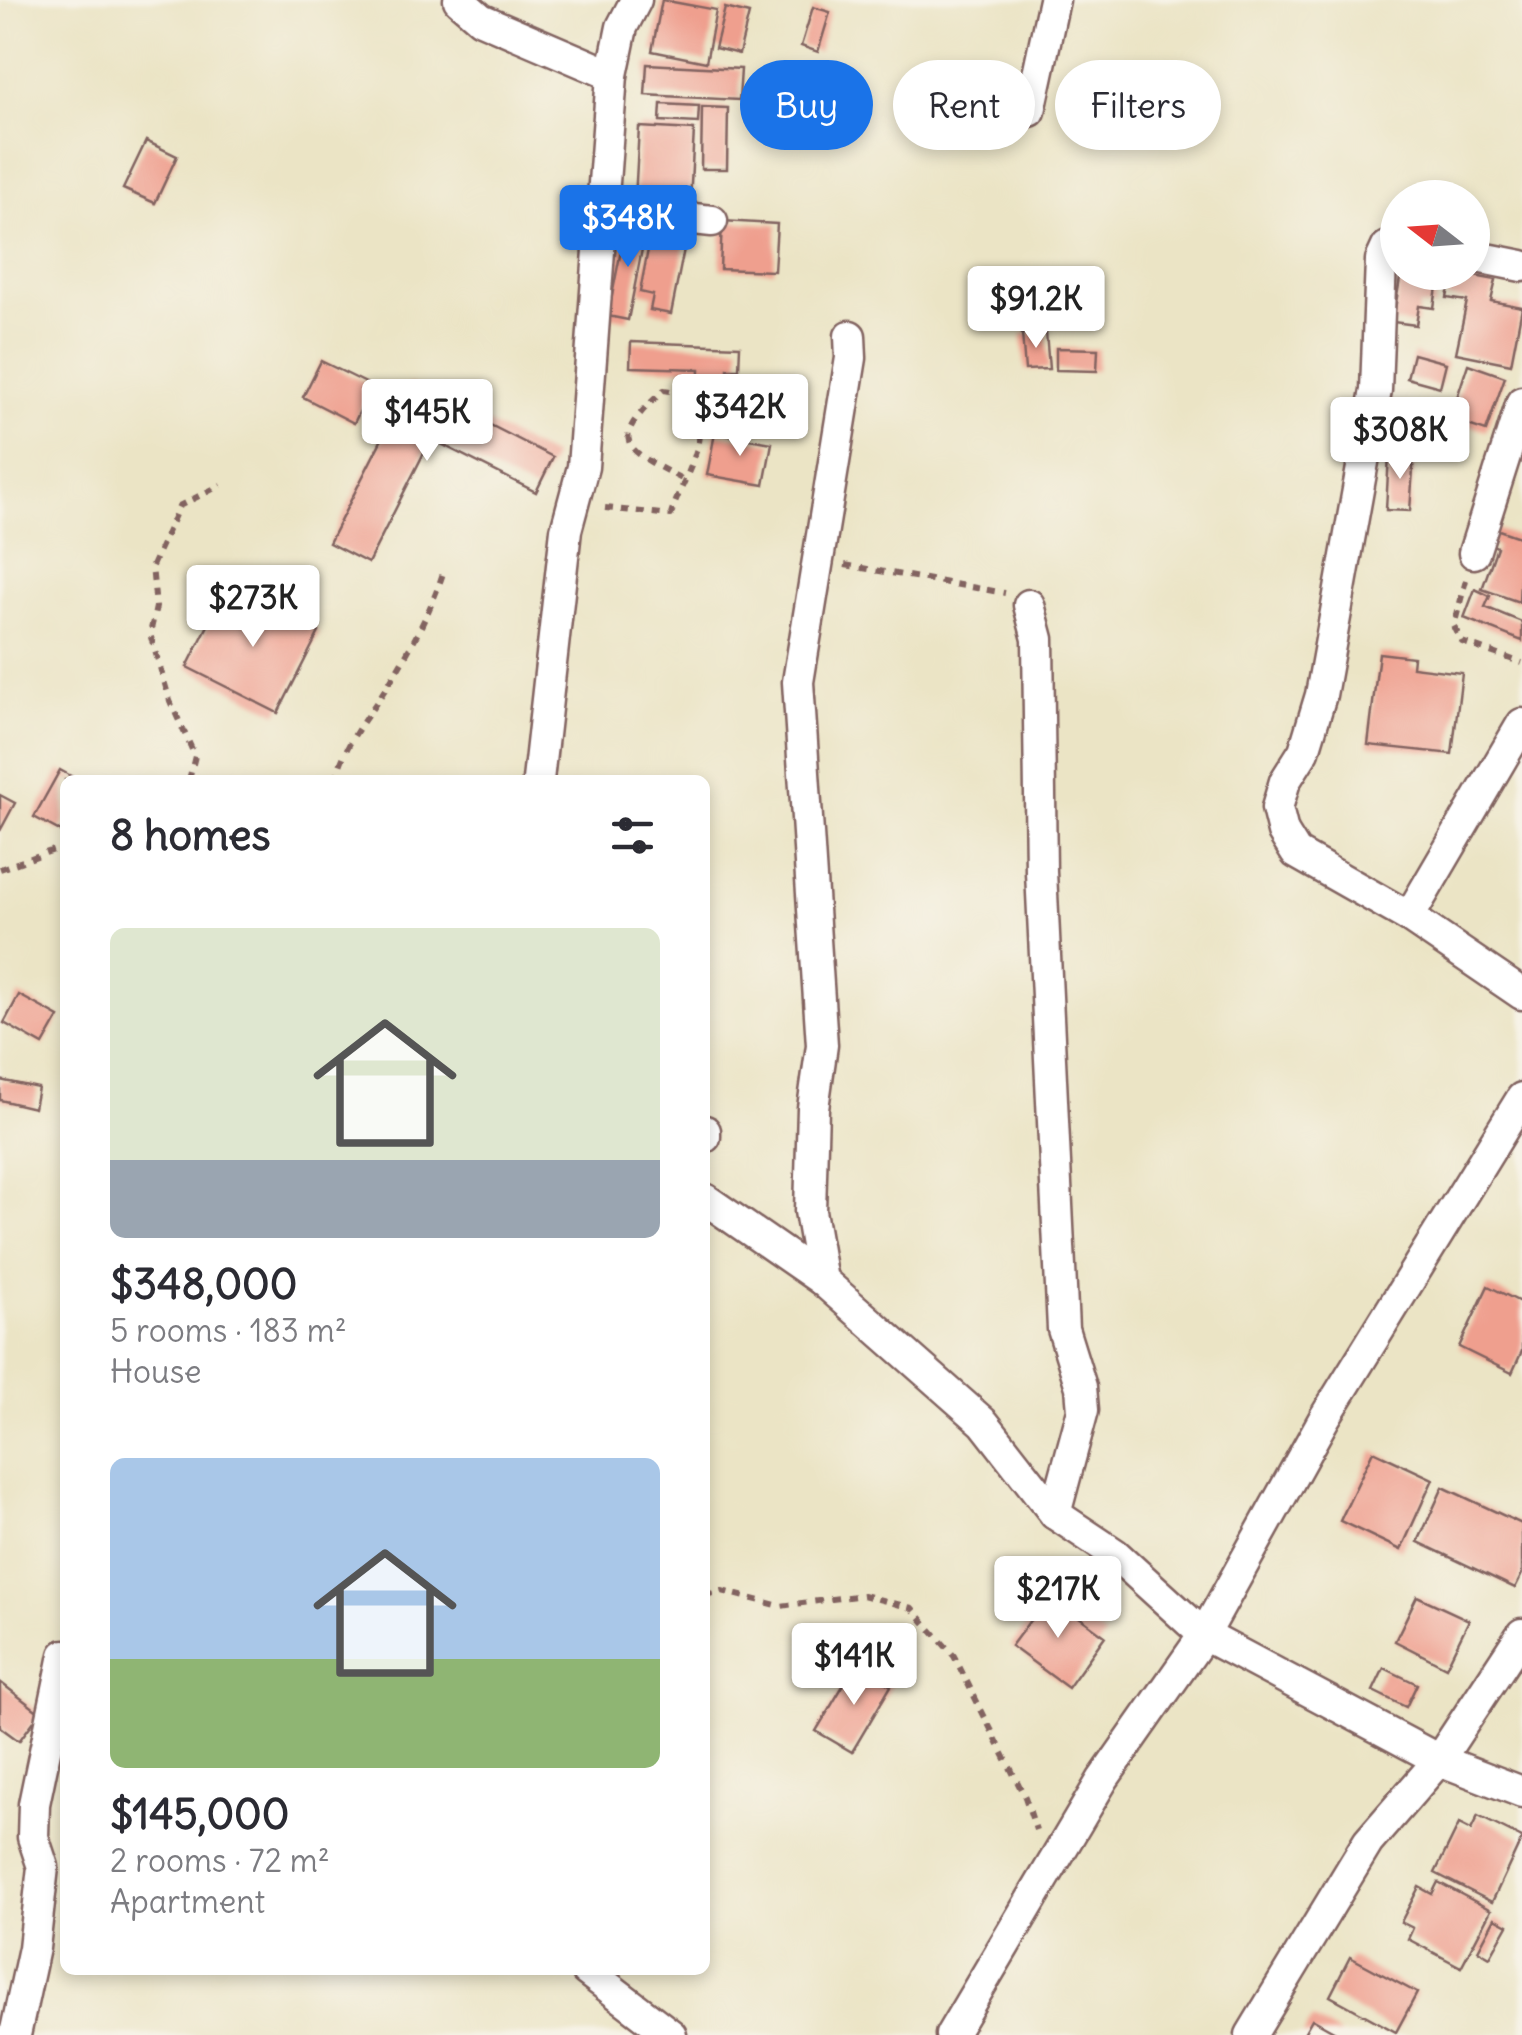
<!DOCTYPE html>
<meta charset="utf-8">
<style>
:root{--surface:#fff;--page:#f7f7f7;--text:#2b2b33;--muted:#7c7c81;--accent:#1a73e8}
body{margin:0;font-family:Delius,sans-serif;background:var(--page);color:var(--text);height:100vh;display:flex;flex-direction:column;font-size:38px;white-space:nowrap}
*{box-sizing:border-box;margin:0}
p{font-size:32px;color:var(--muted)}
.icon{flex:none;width:55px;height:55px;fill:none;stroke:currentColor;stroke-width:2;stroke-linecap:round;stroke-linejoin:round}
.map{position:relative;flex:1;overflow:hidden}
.sheet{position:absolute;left:60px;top:775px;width:650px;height:1200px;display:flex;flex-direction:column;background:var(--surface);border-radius:15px;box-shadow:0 5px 15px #0003}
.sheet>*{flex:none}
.hud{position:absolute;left:740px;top:60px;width:630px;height:90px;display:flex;gap:20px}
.needle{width:65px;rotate:287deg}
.tools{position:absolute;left:1380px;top:180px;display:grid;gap:20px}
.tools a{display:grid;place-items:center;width:110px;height:110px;border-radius:50%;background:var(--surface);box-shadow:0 5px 15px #0003;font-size:50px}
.price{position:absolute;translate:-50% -85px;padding:0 22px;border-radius:10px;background:#fff;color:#222;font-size:32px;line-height:65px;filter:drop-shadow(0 2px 5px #0008)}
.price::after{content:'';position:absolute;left:50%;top:60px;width:30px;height:22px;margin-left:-15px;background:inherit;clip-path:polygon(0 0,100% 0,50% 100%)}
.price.on{background:var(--accent);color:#fff}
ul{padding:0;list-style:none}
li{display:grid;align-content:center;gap:20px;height:530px;padding:0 50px}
li span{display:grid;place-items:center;height:310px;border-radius:15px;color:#555}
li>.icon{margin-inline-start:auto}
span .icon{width:180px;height:180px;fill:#fffc;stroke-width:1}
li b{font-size:42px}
h2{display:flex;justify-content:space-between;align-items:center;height:120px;padding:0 50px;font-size:42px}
.pill{padding:0 35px;border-radius:45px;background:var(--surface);box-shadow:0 5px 15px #0003;font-size:35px;line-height:90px}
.pill.on{background:var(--accent);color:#fff}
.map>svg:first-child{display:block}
.building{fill:#ef9f8e}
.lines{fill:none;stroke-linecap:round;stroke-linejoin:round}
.minor-casing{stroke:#826461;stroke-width:35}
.path{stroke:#826461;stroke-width:6;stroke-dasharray:8 8;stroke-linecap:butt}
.minor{stroke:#fff;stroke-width:30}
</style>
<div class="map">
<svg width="1522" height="2035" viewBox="0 0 1522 2035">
<rect width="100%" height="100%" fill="#f7f3e8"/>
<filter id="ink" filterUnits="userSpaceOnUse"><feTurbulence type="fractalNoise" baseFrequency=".01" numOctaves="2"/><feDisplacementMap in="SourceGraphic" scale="20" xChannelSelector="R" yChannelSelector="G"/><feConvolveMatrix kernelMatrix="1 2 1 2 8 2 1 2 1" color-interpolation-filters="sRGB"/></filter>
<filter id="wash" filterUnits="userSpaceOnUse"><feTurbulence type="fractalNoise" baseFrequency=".0048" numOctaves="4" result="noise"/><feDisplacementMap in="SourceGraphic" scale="40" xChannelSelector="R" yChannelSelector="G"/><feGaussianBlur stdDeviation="2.25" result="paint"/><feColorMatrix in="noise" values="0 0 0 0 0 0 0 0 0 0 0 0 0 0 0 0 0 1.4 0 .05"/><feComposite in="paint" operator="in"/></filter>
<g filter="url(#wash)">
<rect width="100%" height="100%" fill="#ebe4c5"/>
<g id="blocks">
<g class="building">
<path d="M662,0L716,10L706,62L652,51Z"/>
<path d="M813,7L830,12L818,52L801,46Z"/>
<path d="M725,8L749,14L739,54L715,48Z"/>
<path d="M647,64L741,69L739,100L645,95Z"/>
<path d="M661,104L699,106L698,123L660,121Z"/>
<path d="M702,107L728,108L727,169H701Z"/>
<path d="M639,127L694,130L690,202L635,199Z"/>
<path d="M146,141L177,156L155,203L123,189Z"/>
<path d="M627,220L647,224L628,320L608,316Z"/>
<path d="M722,221L777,224L774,271L720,269Z"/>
<path d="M653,223L688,229L671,314L650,310L653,295L640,292Z"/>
<path d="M1401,272H1439L1434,308L1419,306L1416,325L1393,322Z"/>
<path d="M1452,272L1496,280L1491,301L1522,307L1511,364L1456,353L1467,301L1447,298Z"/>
<path d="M1046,332L1049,369L1025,370L1022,334Z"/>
<path d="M631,342L740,346L739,369H728L727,394L699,393L700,369L630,367Z"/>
<path d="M1056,348L1098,349L1097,371L1056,370Z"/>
<path d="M1413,354L1446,363L1440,387L1407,378Z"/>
<path d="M321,361L372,386L354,423L303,397Z"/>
<path d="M1468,364L1505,377L1486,431L1450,419Z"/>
<path d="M410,384L553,457L536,492L431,439L368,563L329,543Z"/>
<path d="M715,433L772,443L764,485L707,475Z"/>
<path d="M1389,454L1414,455L1410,511L1386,510Z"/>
<path d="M1496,529L1522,538L1519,602L1482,589L1497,547L1491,544Z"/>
<path d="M228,586L319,632L278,713L187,667Z"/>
<path d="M1475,589L1490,596L1485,607L1522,622V641L1464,618Z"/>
<path d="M1379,653L1413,657L1412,667L1462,673L1452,754L1368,745Z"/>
<path d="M60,770L78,780H65V822L60,831L34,817Z"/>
<path d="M0,795L15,803L0,831Z"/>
<path d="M19,995L59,1017L43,1045L4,1023Z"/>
<path d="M0,1080L38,1088L34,1108L0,1100Z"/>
<path d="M1488,1286L1522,1303V1351L1512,1373L1459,1347Z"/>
<path d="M1373,1451L1433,1479L1401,1550L1340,1521Z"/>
<path d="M1443,1487L1522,1524V1574L1515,1588L1418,1542Z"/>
<path d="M1049,1595L1105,1636L1068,1688L1011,1646Z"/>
<path d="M1417,1596L1469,1620L1446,1667L1395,1641Z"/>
<path d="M856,1664L891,1686L852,1752L816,1731Z"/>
<path d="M1384,1668L1417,1684L1406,1707L1373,1691Z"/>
<path d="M0,1682L40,1713L19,1741L0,1727Z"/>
<path d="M1478,1816L1522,1838L1492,1902L1435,1873L1459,1824L1471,1830Z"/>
<path d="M1438,1882L1491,1910L1461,1967L1408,1939L1413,1928L1401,1922L1419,1887L1432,1894Z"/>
<path d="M1495,1918L1508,1925L1490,1957L1478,1950Z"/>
<path d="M1350,1957L1417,1993L1396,2032L1330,1996Z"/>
<path d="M1312,2019L1341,2035H1303Z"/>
</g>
</g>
</g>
<g filter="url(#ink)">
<use href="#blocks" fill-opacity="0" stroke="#826461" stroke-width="2.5"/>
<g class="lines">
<g class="minor-casing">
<g id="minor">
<path d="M459,0L481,19L612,75"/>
<path d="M1030,111L1054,0"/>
<path d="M602,209L712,221"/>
<path d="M1398,243L1387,247L1381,260L1376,390L1321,695L1304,751L1285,781L1277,808L1283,832L1296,853L1409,917L1522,994"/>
<path d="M1472,256L1522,266"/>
<path d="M850,336L851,358L798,682L822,1045L813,1108L810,1211L822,1280L984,1423L1055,1514L1115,1554L1204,1635L1439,1760L1522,1792"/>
<path d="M1474,553L1522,402"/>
<path d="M1029,605L1038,639L1041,872L1063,1329L1081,1387L1083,1410L1055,1514"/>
<path d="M538,780L566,530L583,467L612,75L622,27L636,0"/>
<path d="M1409,917L1522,724"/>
<path d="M705,1131V1137"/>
<path d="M705,1199L822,1280"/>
<path d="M586,1970L671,2035"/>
<path d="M15,2035L34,1948L43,1867L33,1837L34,1804L65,1655"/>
<path d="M951,2035L1103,1779L1204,1635L1325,1417L1522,1098"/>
<path d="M1251,2035L1368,1842L1439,1760L1522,1634"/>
</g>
</g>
<g class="path">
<path d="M605,508L671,515C679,486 708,446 696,417C693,408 682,399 676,392L664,390C608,441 621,447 682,479"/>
<path d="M845,565L1005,593"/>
<path d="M1466,580L1454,626L1462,642L1522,663"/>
<path d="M189,780L195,756L170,701L150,634L156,607L152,566L179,506L221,485"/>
<path d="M336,780C344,744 364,722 384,691C407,655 430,614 443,573"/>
<path d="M0,869L65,846"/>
<path d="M705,1595L722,1591L780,1606L863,1595L912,1608L954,1656L1025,1797L1036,1830"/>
</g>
<use href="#minor" class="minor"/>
</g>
</g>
</svg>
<div class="tools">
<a><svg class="needle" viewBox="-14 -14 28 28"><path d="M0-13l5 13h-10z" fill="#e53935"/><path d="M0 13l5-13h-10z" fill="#7c7c81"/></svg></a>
</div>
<b class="price on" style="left:628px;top:270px">$348K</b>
<b class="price" style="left:1036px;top:351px">$91.2K</b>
<b class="price" style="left:740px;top:459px">$342K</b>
<b class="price" style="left:427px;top:464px">$145K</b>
<b class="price" style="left:1400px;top:482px">$308K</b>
<b class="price" style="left:253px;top:650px">$273K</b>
<b class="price" style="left:1058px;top:1641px">$217K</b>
<b class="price" style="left:854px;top:1708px">$141K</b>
<div class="hud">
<a class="pill on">Buy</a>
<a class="pill">Rent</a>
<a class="pill">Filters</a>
</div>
<section class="sheet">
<h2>8 homes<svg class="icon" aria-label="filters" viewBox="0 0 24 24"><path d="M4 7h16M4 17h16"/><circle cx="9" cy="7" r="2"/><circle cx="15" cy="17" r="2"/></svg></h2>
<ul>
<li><span style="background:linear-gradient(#dfe7d0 75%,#9aa5b1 0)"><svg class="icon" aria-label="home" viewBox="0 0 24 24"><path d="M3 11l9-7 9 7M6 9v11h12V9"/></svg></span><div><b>$348,000</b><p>5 rooms · 183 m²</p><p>House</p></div></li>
<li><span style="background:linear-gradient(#a9c7e8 65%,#8fb573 0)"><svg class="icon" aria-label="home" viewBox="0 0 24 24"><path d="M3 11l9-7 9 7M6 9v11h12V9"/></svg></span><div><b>$145,000</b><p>2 rooms · 72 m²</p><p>Apartment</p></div></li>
</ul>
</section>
</div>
